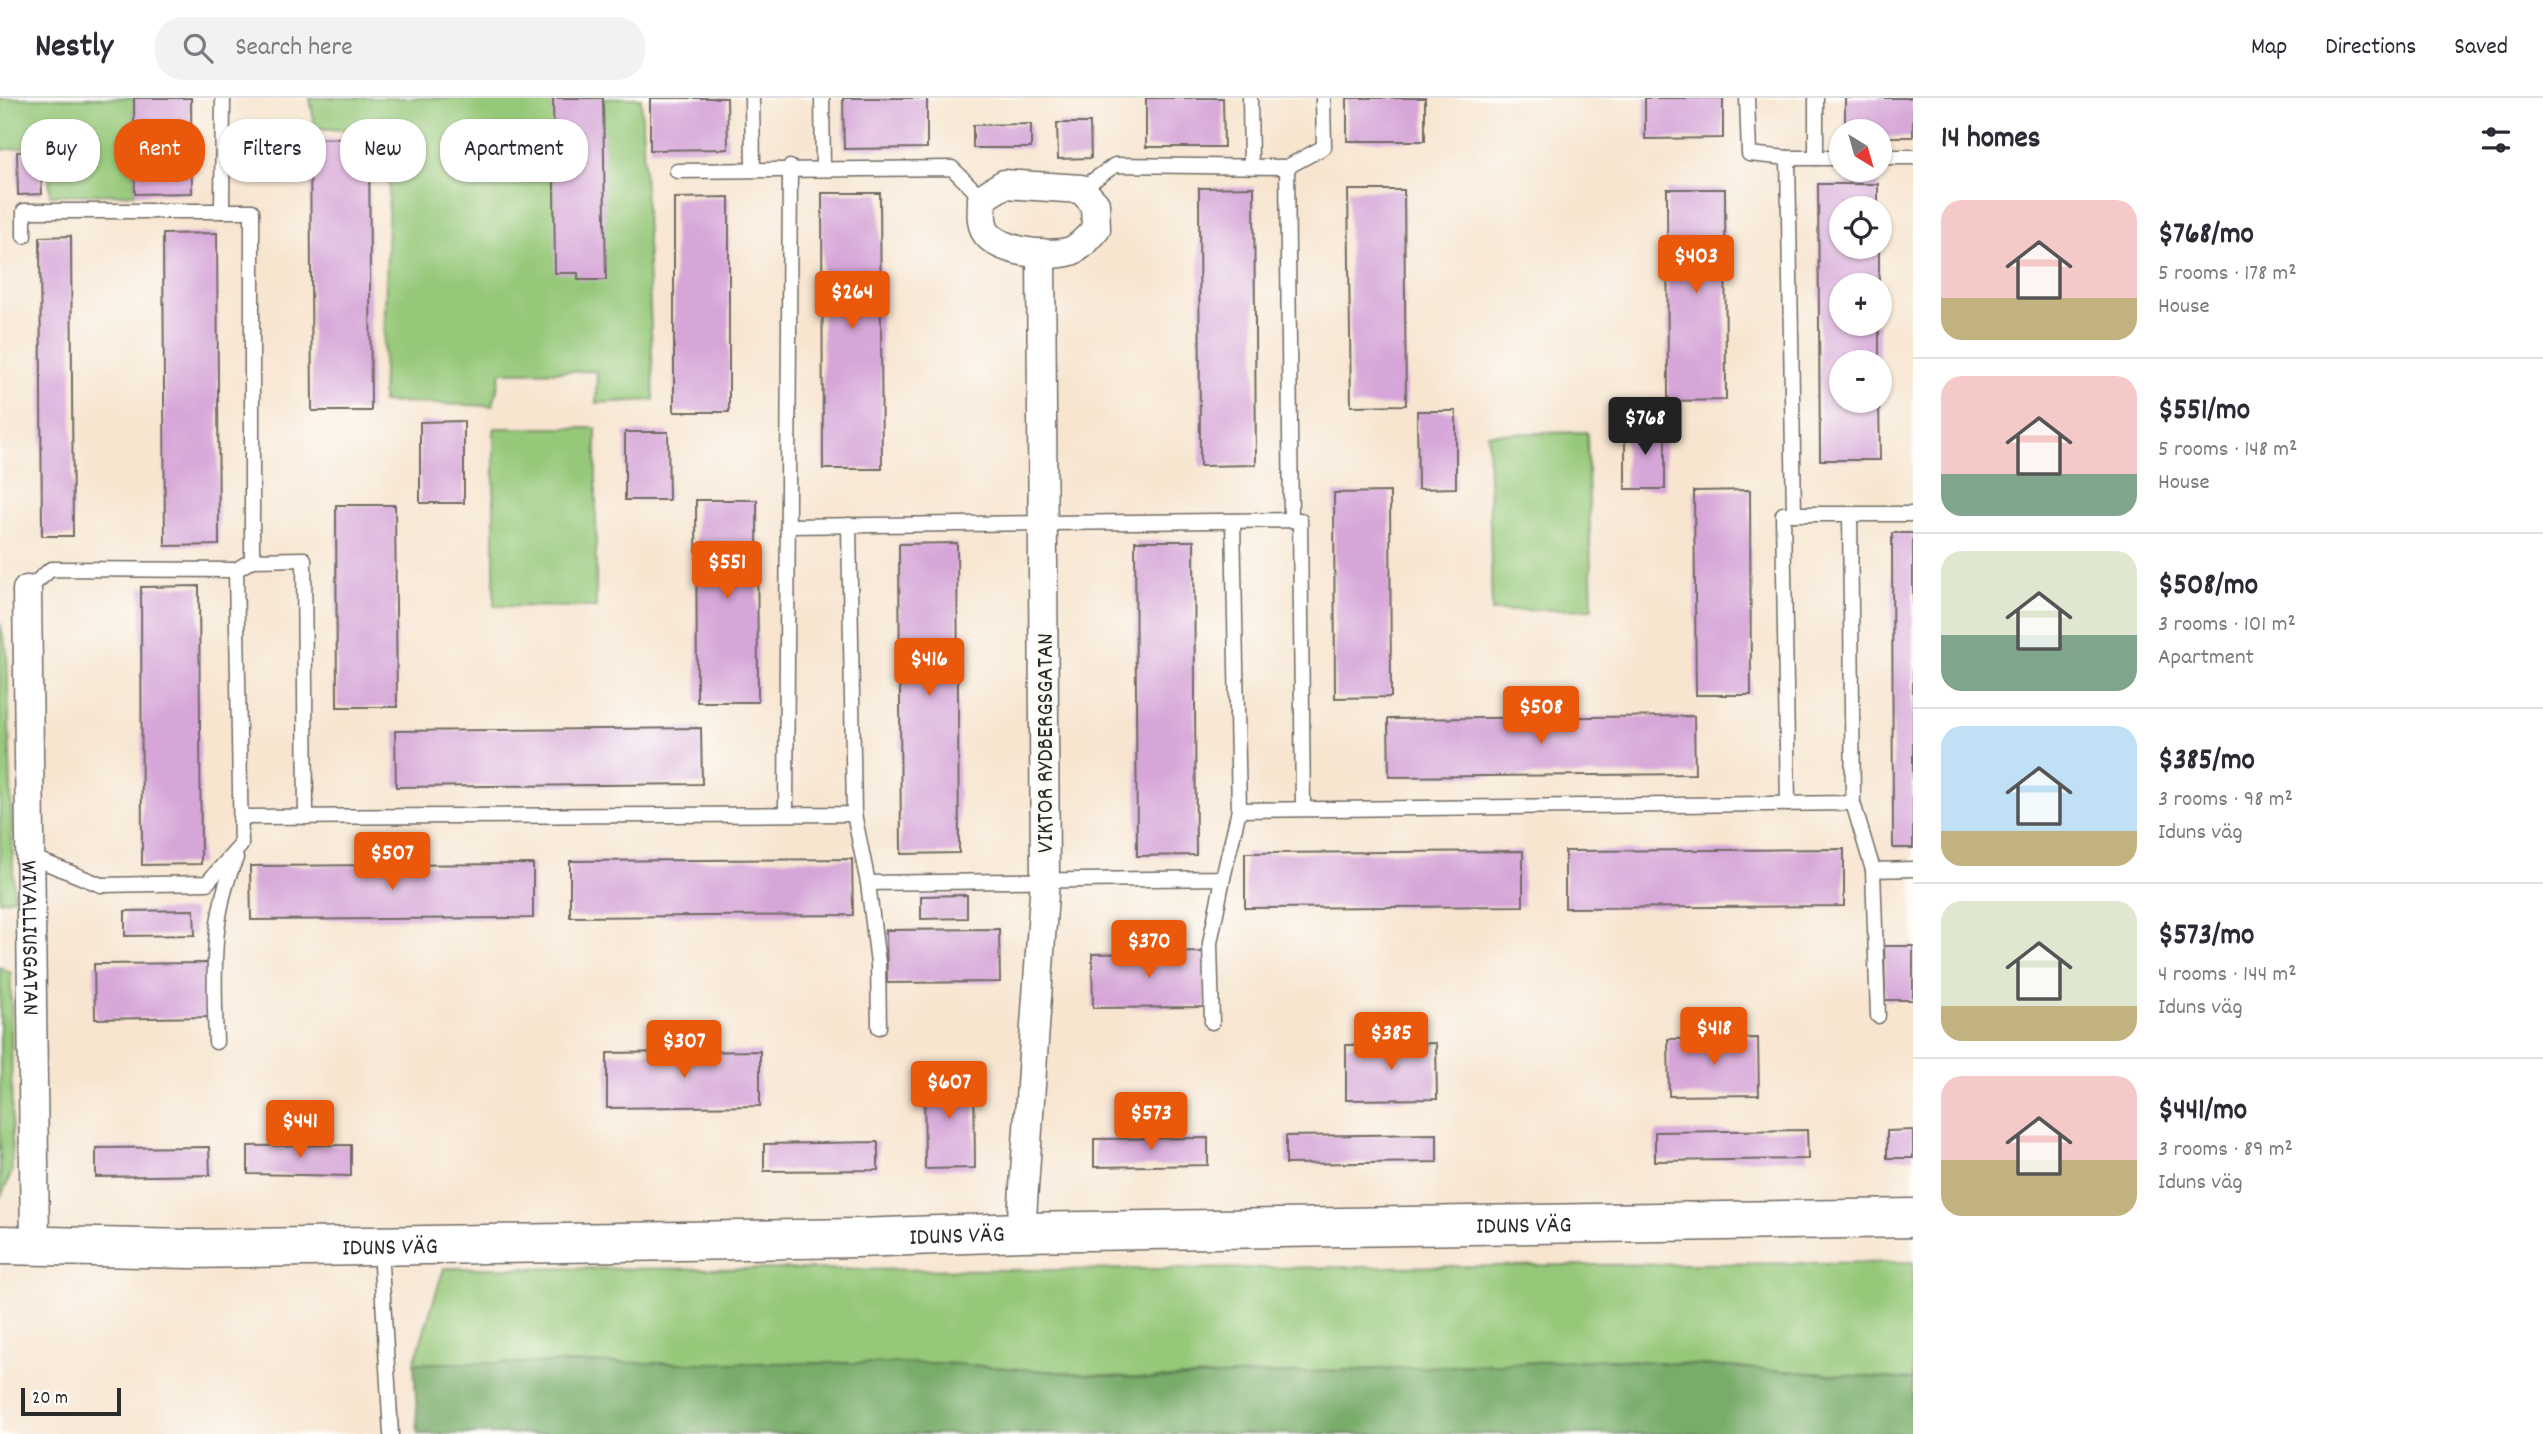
<!DOCTYPE html>
<meta charset="utf-8">
<style>
:root{--surface:#fff;--page:#f2f2f3;--text:#2b2b33;--muted:#7c7c81;--line:#e1e1e2;--accent:#ea580c}
body{margin:0;font-family:Dekko,sans-serif;background:var(--page);color:var(--text);height:100vh;display:flex;flex-direction:column;font-size:26px;white-space:nowrap}
*{box-sizing:border-box;margin:0}
p{font-size:23px;color:var(--muted)}
.icon{flex:none;width:38px;height:38px;fill:none;stroke:currentColor;stroke-width:2;stroke-linecap:round;stroke-linejoin:round}
.map{position:relative;flex:1;overflow:hidden}
.drawer{display:flex;flex-direction:column;background:var(--surface);width:630px}
.drawer>*{flex:none}
.hud{position:absolute;left:21px;top:21px;width:665px;height:63px;display:flex;gap:14px}
.needle{width:46px;rotate:143deg}
.buttons{position:absolute;left:1829px;top:21px;display:grid;gap:14px}
.buttons a{display:grid;place-items:center;width:63px;height:63px;border-radius:50%;background:var(--surface);box-shadow:0 2px 5px #0004;font-size:35px}
.scale{position:absolute;left:21px;bottom:18px;width:100px;box-sizing:border-box;padding-left:7px;border:4px solid #2b2b2b;border-top:0;font-size:19px;line-height:24px;white-space:nowrap;color:#2b2b2b;-webkit-text-stroke:5px #fdfcf7;paint-order:stroke}
.price{position:absolute;translate:-50% -60px;padding:0 16px;border-radius:7px;background:var(--accent);color:#fff;font-size:23px;line-height:46px;filter:drop-shadow(0 2px 4px #0008)}
.price::after{content:'';position:absolute;left:50%;top:42px;width:21px;height:16px;margin-left:-10px;background:inherit;clip-path:polygon(0 0,100% 0,50% 100%)}
.price.current{background:#222;color:#fff}
ul{padding:0;list-style:none}
li{display:flex;align-items:center;gap:21px;height:175px;padding:0 28px}
li+li{border-top:2px solid var(--line)}
li span{display:grid;place-items:center;flex:none;width:196px;height:140px;border-radius:21px;color:#555}
li>.icon{margin-inline-start:auto}
span .icon{width:84px;height:84px;fill:#fffc;stroke-width:1}
li b{font-size:30px}
h2{display:flex;justify-content:space-between;align-items:center;height:84px;padding:0 28px;font-size:30px}
.tag{padding:0 24px;border-radius:28px;background:var(--surface);box-shadow:0 2px 5px #0004;font-size:24px;line-height:63px}
.tag.current{background:var(--accent);color:#fff}
header{display:flex;align-items:center;gap:42px;box-sizing:border-box;height:98px;padding:0 35px;background:var(--surface);border-bottom:2px solid var(--line)}
header strong{font-size:33px}
nav{display:flex;gap:38px;margin-inline-start:auto;font-size:24px}
.search{width:490px;height:63px;background:var(--page);display:flex;align-items:center;gap:18px;box-sizing:border-box;padding:0 24px;border-radius:28px;color:var(--muted);font-size:26px}
main{display:flex;flex:1;min-height:0}
.map>svg:first-child{display:block}
.green{fill:#96c879;stroke:#607a52;stroke-width:2}
.forest{fill:#78ac69;stroke:#526c4a;stroke-width:2}
.building{fill:#d6a6d8}
.lines{fill:none;stroke-linecap:round;stroke-linejoin:round}
.lane-casing{stroke:#726c65;stroke-width:17}
.street-casing{stroke:#726c65;stroke-width:31}
.secondary-casing{stroke:#726c65;stroke-width:41}
.lane{stroke:#fff;stroke-width:14}
.street{stroke:#fff;stroke-width:28}
.secondary{stroke:#fff;stroke-width:38}
.labels{text-anchor:middle;stroke-width:7;stroke-linejoin:round;paint-order:stroke}
.street-label{font-size:24px;fill:#2b2b2b;stroke:#fdfcf7}
</style>
<header>
<strong>Nestly</strong>
<div class="search"><svg class="icon" aria-label="search" viewBox="0 0 24 24"><circle cx="10" cy="10" r="6"/><path d="M15 15l6 6"/></svg>Search here</div>
<nav><a>Map</a><a>Directions</a><a>Saved</a></nav>
</header>
<main>
<div class="map">
<svg width="1913" height="1336" viewBox="0 0 1913 1336">
<rect width="100%" height="100%" fill="#fdfcf7"/>
<filter id="ink" filterUnits="userSpaceOnUse"><feTurbulence type="fractalNoise" baseFrequency=".0143" numOctaves="2"/><feDisplacementMap in="SourceGraphic" scale="14" xChannelSelector="R" yChannelSelector="G"/><feConvolveMatrix kernelMatrix="1 2 1 2 8 2 1 2 1" color-interpolation-filters="sRGB"/></filter>
<filter id="wash" filterUnits="userSpaceOnUse"><feTurbulence type="fractalNoise" baseFrequency=".00686" numOctaves="4" result="noise"/><feDisplacementMap in="SourceGraphic" scale="28" xChannelSelector="R" yChannelSelector="G"/><feGaussianBlur stdDeviation="1.57" result="paint"/><feColorMatrix in="noise" values="0 0 0 0 0 0 0 0 0 0 0 0 0 0 0 0 0 1.4 0 .05"/><feComposite in="paint" operator="in"/></filter>
<g filter="url(#wash)">
<rect width="100%" height="100%" fill="#f7e5d0"/>
<g class="green">
<path d="M0,0H134L135,96L50,97L48,47L0,52Z"/>
<path d="M310,0H641L654,302L596,305L597,273L501,274L493,308L382,304L391,35L315,30Z"/>
<path d="M494,330H596V509L494,508Z"/>
<path d="M1587,334L1592,511L1492,513L1488,336Z"/>
<path d="M0,525L7,555L14,800L0,803Z"/>
<path d="M0,869L11,875L12,1074L0,1100Z"/>
<path d="M1913,1164V1282L1612,1261L1149,1281L942,1265H414L444,1170L1047,1172Z"/>
</g>
<path class="forest" d="M1612,1261L1913,1282V1336H418L414,1265H942L1149,1281Z"/>
<g id="blocks">
<g class="building">
<path d="M134,0H191L192,95L135,96Z"/>
<path d="M553,0H603L606,182H578V175H555Z"/>
<path d="M650,0H727L728,51L650,52Z"/>
<path d="M843,0H927V50L844,51Z"/>
<path d="M1146,0H1223L1224,49H1146Z"/>
<rect x="1347" y="0" width="78" height="43"/>
<path d="M1645,0H1723V40L1645,41Z"/>
<path d="M1845,0H1913V39H1880V33H1845Z"/>
<path d="M1057,25H1090L1091,60L1058,61Z"/>
<path d="M1031,26V50H973V27Z"/>
<path d="M369,40L371,313H312L310,41Z"/>
<path d="M40,53L42,96L18,97L17,54Z"/>
<path d="M1818,86H1878V110H1841V149H1879V187H1841V226H1879V264H1841V303H1879L1880,362H1820Z"/>
<path d="M1254,89L1256,367L1200,368L1199,90Z"/>
<path d="M1667,91H1725L1726,302L1668,303Z"/>
<path d="M1348,92H1404L1406,307L1351,308Z"/>
<path d="M822,95H880L882,371H823Z"/>
<path d="M729,99V314H674V100Z"/>
<path d="M217,135L219,447L165,448L163,136Z"/>
<path d="M71,138L73,438H42L40,139Z"/>
<path d="M1417,313H1456V390L1418,391Z"/>
<path d="M464,323V405H420V324Z"/>
<path d="M1665,326V391H1625V327Z"/>
<path d="M625,334H668L669,402H625Z"/>
<path d="M1750,392L1751,597H1696L1694,393Z"/>
<path d="M1390,394L1391,599L1335,600L1334,395Z"/>
<path d="M696,402H757L758,604H697Z"/>
<path d="M336,407H395L397,609H337Z"/>
<path d="M1892,435H1913V750H1893Z"/>
<path d="M1135,443H1194L1196,757L1137,758Z"/>
<path d="M957,445L959,755L901,756L899,446Z"/>
<path d="M199,488L201,766L142,767L141,489Z"/>
<path d="M1694,618L1695,676L1389,679L1388,621Z"/>
<path d="M701,630L702,686L396,689L395,633Z"/>
<path d="M1844,751V808L1565,810V753Z"/>
<path d="M1523,753V808L1245,810V755Z"/>
<path d="M852,761L853,817L570,819V763Z"/>
<path d="M533,766V820L251,822L250,768Z"/>
<path d="M967,797V820L921,821V798Z"/>
<path d="M194,812L195,837L125,838V813Z"/>
<path d="M999,831L1000,884L887,885L886,832Z"/>
<path d="M1884,848H1913V902H1885Z"/>
<path d="M1205,854L1206,909L1093,910L1092,856Z"/>
<path d="M209,865V919L95,921L94,866Z"/>
<path d="M1758,940L1759,997L1669,998L1668,941Z"/>
<path d="M1436,945L1437,1001L1346,1002V947Z"/>
<path d="M760,953V1008L607,1010V955Z"/>
<path d="M924,976H974L975,1070L925,1071Z"/>
<path d="M1807,1032L1808,1061L1655,1063V1034Z"/>
<path d="M1913,1032V1060H1887V1033Z"/>
<path d="M1437,1036V1064L1286,1066V1038Z"/>
<path d="M1208,1040V1067L1094,1069V1041Z"/>
<path d="M878,1044V1072L764,1073V1046Z"/>
<path d="M351,1047V1078L248,1076V1048Z"/>
<path d="M209,1049L210,1077L96,1079V1050Z"/>
</g>
</g>
</g>
<g filter="url(#ink)">
<use href="#blocks" fill-opacity="0" stroke="#726c65" stroke-width="2"/>
<g class="lines">
<g class="lane-casing">
<g id="lane">
<path d="M752,0L753,70"/>
<path d="M822,0L823,70"/>
<path d="M1250,0L1251,68"/>
<path d="M1747,0L1749,56L1788,60H1841"/>
<path d="M1816,0V60"/>
<path d="M1880,59H1913"/>
<path d="M1788,60L1794,416"/>
<path d="M1287,69L1291,422"/>
<path d="M677,73L952,70L982,100"/>
<path d="M1081,91L1115,67L1287,69L1324,49L1323,0"/>
<path d="M222,113L223,0"/>
<path d="M24,138V113H252V462"/>
<path d="M1233,423L1239,712L1853,705L1850,417"/>
<path d="M788,428L1300,422L1303,711"/>
<path d="M27,492L51,471L236,472"/>
<path d="M1853,705L1873,772L1913,771"/>
<path d="M1788,706L1783,416H1913"/>
<path d="M786,716L790,69"/>
<path d="M854,716L868,785L1223,780L1239,712"/>
<path d="M240,719L854,716L849,427"/>
<path d="M29,758L101,787L207,785L241,747L236,472L252,462L304,461L306,719"/>
<path d="M1873,772L1878,918"/>
<path d="M868,785L878,865L879,929"/>
<path d="M1212,924L1210,845L1223,780"/>
<path d="M216,944C214,882 210,818 236,760"/>
<path d="M380,1150L391,1336"/>
</g>
</g>
<g class="street-casing">
<g id="street">
<path d="M1004,86L1081,91L1095,106L1096,131C1089,139 1081,149 1071,153C1050,160 997,154 985,133C980,122 982,112 982,100Z"/>
<path id="s1" d="M27,492L35,1147"/>
<path d="M1021,1134L1045,781L1041,155"/>
</g>
</g>
<g class="secondary-casing">
<g id="secondary">
<path id="s2" d="M0,1147L191,1151L857,1140L1021,1134L1913,1120"/>
</g>
</g>
<use href="#lane" class="lane"/>
<use href="#street" class="street"/>
<use href="#secondary" class="secondary"/>
</g>
</g>
<g class="labels">
<g class="street-label">
<text transform="translate(1044 645) rotate(-90)" y="8">VIKTOR RYDBERGSGATAN</text>
<text dy="8" stroke="none"><textPath href="#s1" startOffset="348">WIVALLIUSGATAN</textPath></text>
<text dy="8" stroke="none"><textPath href="#s2" startOffset="1524">IDUNS VÄG</textPath></text>
<text dy="8" stroke="none"><textPath href="#s2" startOffset="957">IDUNS VÄG</textPath></text>
<text dy="8" stroke="none"><textPath href="#s2" startOffset="390">IDUNS VÄG</textPath></text>
</g>
</g>
</svg>
<div class="buttons">
<a><svg class="needle" viewBox="-14 -14 28 28"><path d="M0-13l5 13h-10z" fill="#e53935"/><path d="M0 13l5-13h-10z" fill="#7c7c81"/></svg></a>
<a><svg class="icon" aria-label="locate" viewBox="0 0 24 24"><circle cx="12" cy="12" r="6"/><path d="M12 2v4M12 18v4M2 12h4M18 12h4"/></svg></a>
<a>+</a>
<a>−</a>
</div>
<div class="scale">20 m</div>
<b class="price" style="left:1696px;top:197px">$403</b>
<b class="price" style="left:852px;top:233px">$264</b>
<b class="price current" style="left:1645px;top:359px">$768</b>
<b class="price" style="left:727px;top:503px">$551</b>
<b class="price" style="left:929px;top:600px">$416</b>
<b class="price" style="left:1541px;top:648px">$508</b>
<b class="price" style="left:392px;top:794px">$507</b>
<b class="price" style="left:1149px;top:882px">$370</b>
<b class="price" style="left:1714px;top:969px">$418</b>
<b class="price" style="left:1391px;top:974px">$385</b>
<b class="price" style="left:684px;top:982px">$307</b>
<b class="price" style="left:949px;top:1023px">$607</b>
<b class="price" style="left:1151px;top:1054px">$573</b>
<b class="price" style="left:300px;top:1062px">$441</b>
<div class="hud">
<a class="tag">Buy</a>
<a class="tag current">Rent</a>
<a class="tag">Filters</a>
<a class="tag">New</a>
<a class="tag">Apartment</a>
</div>
</div>
<section class="drawer">
<h2>14 homes<svg class="icon" aria-label="filters" viewBox="0 0 24 24"><path d="M4 7h16M4 17h16"/><circle cx="9" cy="7" r="2"/><circle cx="15" cy="17" r="2"/></svg></h2>
<ul>
<li><span style="background:linear-gradient(#f6c9c9 70%,#c2b280 0)"><svg class="icon" aria-label="home" viewBox="0 0 24 24"><path d="M3 11l9-7 9 7M6 9v11h12V9"/></svg></span><div><b>$768/mo</b><p>5 rooms · 178 m²</p><p>House</p></div></li>
<li><span style="background:linear-gradient(#f6c9c9 70%,#7fa58c 0)"><svg class="icon" aria-label="home" viewBox="0 0 24 24"><path d="M3 11l9-7 9 7M6 9v11h12V9"/></svg></span><div><b>$551/mo</b><p>5 rooms · 148 m²</p><p>House</p></div></li>
<li><span style="background:linear-gradient(#dfe7d0 60%,#7fa58c 0)"><svg class="icon" aria-label="home" viewBox="0 0 24 24"><path d="M3 11l9-7 9 7M6 9v11h12V9"/></svg></span><div><b>$508/mo</b><p>3 rooms · 101 m²</p><p>Apartment</p></div></li>
<li><span style="background:linear-gradient(#bfe0f5 75%,#c2b280 0)"><svg class="icon" aria-label="home" viewBox="0 0 24 24"><path d="M3 11l9-7 9 7M6 9v11h12V9"/></svg></span><div><b>$385/mo</b><p>3 rooms · 98 m²</p><p>Iduns väg</p></div></li>
<li><span style="background:linear-gradient(#dfe7d0 75%,#c2b280 0)"><svg class="icon" aria-label="home" viewBox="0 0 24 24"><path d="M3 11l9-7 9 7M6 9v11h12V9"/></svg></span><div><b>$573/mo</b><p>4 rooms · 144 m²</p><p>Iduns väg</p></div></li>
<li><span style="background:linear-gradient(#f6c9c9 60%,#c2b280 0)"><svg class="icon" aria-label="home" viewBox="0 0 24 24"><path d="M3 11l9-7 9 7M6 9v11h12V9"/></svg></span><div><b>$441/mo</b><p>3 rooms · 89 m²</p><p>Iduns väg</p></div></li>
</ul>
</section>
</main>
